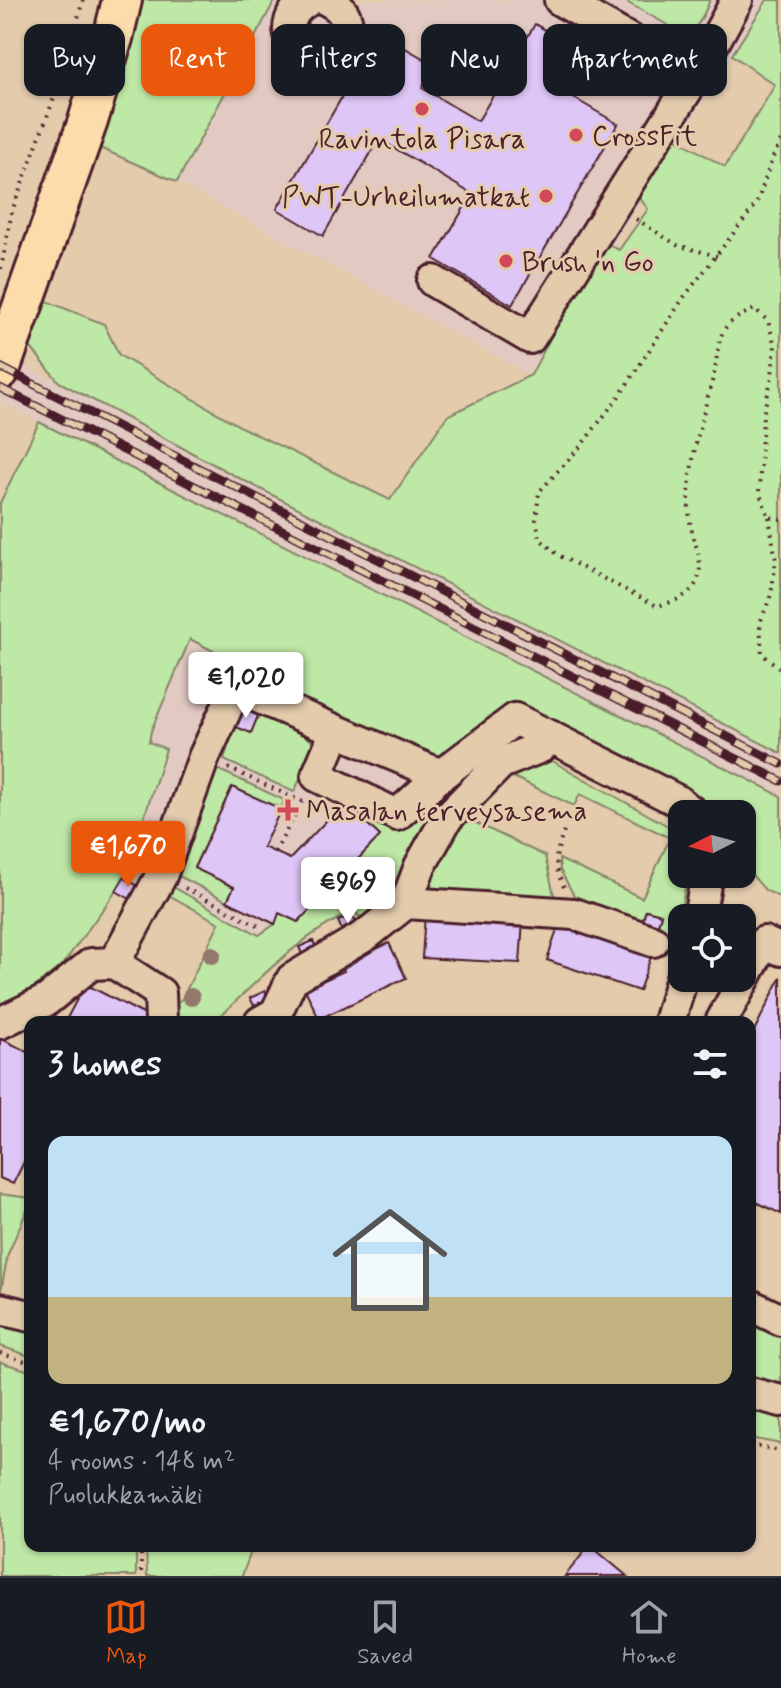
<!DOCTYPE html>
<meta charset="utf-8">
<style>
:root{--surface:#171b24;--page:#242831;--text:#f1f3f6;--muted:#9ea1a6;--line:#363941;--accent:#ea580c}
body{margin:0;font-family:Mynerve,sans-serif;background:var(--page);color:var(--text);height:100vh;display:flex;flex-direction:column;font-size:30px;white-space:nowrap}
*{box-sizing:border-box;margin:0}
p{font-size:26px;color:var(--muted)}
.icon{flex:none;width:44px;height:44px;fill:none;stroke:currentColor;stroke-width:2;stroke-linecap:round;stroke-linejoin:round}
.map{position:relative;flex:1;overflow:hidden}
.details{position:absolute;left:24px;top:1016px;width:732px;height:536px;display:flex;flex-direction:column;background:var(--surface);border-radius:16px;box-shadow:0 2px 6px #0004}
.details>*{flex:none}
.hud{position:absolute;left:24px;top:24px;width:734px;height:72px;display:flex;gap:16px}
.needle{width:52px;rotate:264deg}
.buttons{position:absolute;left:668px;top:800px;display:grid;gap:16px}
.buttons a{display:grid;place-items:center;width:88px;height:88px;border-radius:16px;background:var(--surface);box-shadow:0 2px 6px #0004;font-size:40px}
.price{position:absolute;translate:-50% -68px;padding:0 18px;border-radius:8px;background:#fff;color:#222;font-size:26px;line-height:52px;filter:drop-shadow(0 2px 4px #0008)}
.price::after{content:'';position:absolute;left:50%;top:48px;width:24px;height:18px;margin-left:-12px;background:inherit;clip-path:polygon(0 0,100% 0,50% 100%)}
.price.on{background:var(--accent);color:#fff}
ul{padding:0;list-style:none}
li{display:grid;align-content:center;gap:16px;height:424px;padding:0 24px}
li span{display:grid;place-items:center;height:248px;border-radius:16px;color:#555}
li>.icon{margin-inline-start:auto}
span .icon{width:144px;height:144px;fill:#fffc;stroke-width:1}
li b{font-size:34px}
h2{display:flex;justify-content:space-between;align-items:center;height:96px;padding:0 24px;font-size:34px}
.tag{padding:0 28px;border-radius:16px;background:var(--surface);box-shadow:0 2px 6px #0004;font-size:28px;line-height:72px}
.tag.on{background:var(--accent);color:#fff}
.tabs{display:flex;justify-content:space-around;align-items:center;height:112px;border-top:2px solid var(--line);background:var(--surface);font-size:22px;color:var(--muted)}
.tabs a{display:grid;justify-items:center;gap:4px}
.tabs .on{color:var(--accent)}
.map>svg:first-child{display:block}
.built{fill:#e2cac2}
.green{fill:#bee8a5;stroke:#848468;stroke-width:2}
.building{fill:#dec6f6;stroke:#4a1f2b;stroke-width:2}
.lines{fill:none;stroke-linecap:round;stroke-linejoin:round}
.minor-casing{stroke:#4a1f2b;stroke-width:36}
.major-casing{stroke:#4a1f2b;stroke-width:44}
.path{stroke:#4a1f2b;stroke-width:4;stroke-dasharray:2 6;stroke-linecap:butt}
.minor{stroke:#e3cbac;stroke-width:30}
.major{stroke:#fddcac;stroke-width:38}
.rail-casing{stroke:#4a1f2b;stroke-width:9}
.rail{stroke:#e3cbac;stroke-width:6;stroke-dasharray:18;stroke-linecap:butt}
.tree{fill:#95776c}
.poi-dot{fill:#d1495b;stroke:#e3cbac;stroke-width:3}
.labels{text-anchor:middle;stroke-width:6;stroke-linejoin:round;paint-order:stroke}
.poi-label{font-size:28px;fill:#4a1f2b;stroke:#e3cbac;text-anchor:start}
</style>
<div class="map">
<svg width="781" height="1576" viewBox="0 0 781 1576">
<rect width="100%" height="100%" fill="#e3cbac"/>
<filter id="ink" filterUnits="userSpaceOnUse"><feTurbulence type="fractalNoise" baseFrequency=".0125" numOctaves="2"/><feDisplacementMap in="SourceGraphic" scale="16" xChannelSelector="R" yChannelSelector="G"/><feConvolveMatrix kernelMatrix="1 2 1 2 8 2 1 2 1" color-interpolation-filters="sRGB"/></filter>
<g filter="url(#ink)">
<g class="built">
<path d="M275,0H767L531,375L177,182Z"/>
<path d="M0,352L239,478L781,753V796L0,402Z"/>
<path d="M190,639L252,671L444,739L461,779L289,948L128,868L166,749L149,742L151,731Z"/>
</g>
<g class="green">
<path d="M134,0H275L177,182L93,145Z"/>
<path d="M623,0H710C704,13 698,33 682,33Z"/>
<path d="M767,0H781V753L239,478L59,382L27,343L39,298L104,324L119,355L243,428L390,500L447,416L531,375L601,241L619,250L648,209L636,193L670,135L725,167L775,85L732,55Z"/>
<path d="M39,422L781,796V898L765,890L745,867L756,844L742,833V814H715L520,703L494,717L434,761L255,680L252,671L190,639L151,731L149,742L166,749L128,868L116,891L63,964L16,1002L0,1009V503Z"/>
<path d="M259,713L295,730L317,744L294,792L224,760L234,726L251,733Z"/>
<path d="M507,740L515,741L408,877L367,924L354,911C299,935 258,981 214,1022H167L168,1008L182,999L219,923L167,894L173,887L259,935L275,924L279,913L298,922L380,836L344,802L410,821C443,794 474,765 507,740Z"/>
<path d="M547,758L682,834V874H687L678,928L674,941L655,935L661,914L646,910L641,925L581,908L560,870L559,859L642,898L670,838L580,794L574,806L507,774Z"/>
<path d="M215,768L284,800L281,809L232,787L194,867L234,887L227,901L179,876L178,862Z"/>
<path d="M482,804L474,822L545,856L556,904L426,894L425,875L446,837Z"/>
<path d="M0,1194L30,1198V1203L8,1254L1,1291Z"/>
<path d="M750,1318L781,1334V1384L750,1376Z"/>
<path d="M0,1322L30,1329V1356L0,1346Z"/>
<path d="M0,1362L30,1371V1546H136V1576H0Z"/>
<path d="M750,1407L781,1415V1444L750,1438Z"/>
<path d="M146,1546H253L242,1576H147Z"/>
</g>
<g class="building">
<path d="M535,24L589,56L567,94L618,124L512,305L434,259L472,194L379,139L323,236L277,209L379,33L435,65L422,88L478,121Z"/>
<path d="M242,706L259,713L251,733L234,726Z"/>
<path d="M232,787L281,809L263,847L290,859L344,802L380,836L298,922L279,913L275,924L227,901L234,887L194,868Z"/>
<path d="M124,878L140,887L132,900L116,891Z"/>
<path d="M646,910L661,914L657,929L641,925Z"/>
<path d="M425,914L523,920L520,963L422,958Z"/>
<path d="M352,915L359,928L344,935L338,921Z"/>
<path d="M560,921L653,951L639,991L547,960Z"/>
<path d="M313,941L320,955L305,961L299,947Z"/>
<path d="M389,943L406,978L319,1019L305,989L344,971L342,965Z"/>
<path d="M781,977V1214L750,1199V1039Z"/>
<path d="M85,984L147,1016L143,1022H65Z"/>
<path d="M265,991L271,1005L257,1011L250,998Z"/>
<path d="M0,1038L30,1053V1150L13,1184L0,1178Z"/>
<path d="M589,1546H591L627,1576H565Z"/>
</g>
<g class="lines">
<g class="minor-casing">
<g id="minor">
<path d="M309,0C297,6 289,16 289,30C290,38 294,47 301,52C334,77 371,20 327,0"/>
<path d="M560,0L695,77L737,0"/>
<path d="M433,281L530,338L695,77"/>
<path d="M336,731L317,776L397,815L441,775L515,719L678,801L694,814"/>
<path d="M406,903L420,866L447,818L501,763L541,747L550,736"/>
<path d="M699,918L707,874"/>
<path d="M114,963L161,876L204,757L236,688L441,775"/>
<path d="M114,963L160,993L161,1022"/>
<path d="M260,1022L276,1013L292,979L366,935L406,903L574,914L653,941"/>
<path d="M669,1022L682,978"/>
<path d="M721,1022L764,942L781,950"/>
<path d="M0,1023L47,1000L91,964L114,963"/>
<path d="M750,1305L781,1320"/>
<path d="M0,1309L30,1316"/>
<path d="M750,1393L781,1401"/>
</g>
</g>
<g class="major-casing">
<path id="major" d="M0,370L88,121L113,38L122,0"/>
</g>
<g class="path">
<path d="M781,141L772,159L757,203L684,297L620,395L580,447L539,492L536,520L540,539L558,555L657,606C674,602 695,595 699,575C703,557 692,539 690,521C684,472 703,417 715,370C717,359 717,345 722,334C727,321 743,314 755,309L768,321L775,346L772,376L763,415L759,492L769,517L781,519"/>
<path d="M636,219L677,245L717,256"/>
<path d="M1,269L12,211L61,79L83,0"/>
<path d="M769,517L776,561L771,595L760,623L762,654L781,669"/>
<path d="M228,768L303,802"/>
<path d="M275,852L302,802"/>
<path d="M564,887C551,862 556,854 565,829"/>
<path d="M185,888L259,926"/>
<path d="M0,1353L30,1363"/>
<path d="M750,1445L781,1451"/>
<path d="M141,1546V1576"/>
</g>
<use href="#minor" class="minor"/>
<use href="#major" class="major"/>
<g class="rail-casing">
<g id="rail">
<path d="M0,367L781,764"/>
<path d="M0,388L781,781"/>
</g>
</g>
<use href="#rail" class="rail"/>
</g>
<g class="tree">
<circle cx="212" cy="955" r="9"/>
<circle cx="191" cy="997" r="9"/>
</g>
</g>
<g class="poi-dot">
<circle cx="422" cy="109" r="8"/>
<circle cx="576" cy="135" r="8"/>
<circle cx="546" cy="196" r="8"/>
<circle cx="506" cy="261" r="8"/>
<path d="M284 798h8v8h8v8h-8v8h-8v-8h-8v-8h8z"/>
</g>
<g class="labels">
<g class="poi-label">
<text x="592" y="145">CrossFit</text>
<text x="422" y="148" text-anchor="middle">Ravintola Pisara</text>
<text x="530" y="206" text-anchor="end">PWT-Urheilumatkat</text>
<text x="522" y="271">Brush 'n Go</text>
<text x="306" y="820">Masalan terveysasema</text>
</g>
</g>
</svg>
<div class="buttons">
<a><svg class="needle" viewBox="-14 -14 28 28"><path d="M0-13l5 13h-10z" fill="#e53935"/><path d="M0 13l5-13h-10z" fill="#9ea1a6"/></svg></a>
<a><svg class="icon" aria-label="locate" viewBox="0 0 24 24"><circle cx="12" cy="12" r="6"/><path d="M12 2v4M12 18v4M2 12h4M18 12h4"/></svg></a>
</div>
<b class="price" style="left:246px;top:720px">€1,020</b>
<b class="price on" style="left:128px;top:889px">€1,670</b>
<b class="price" style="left:348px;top:925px">€969</b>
<div class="hud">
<a class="tag">Buy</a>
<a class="tag on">Rent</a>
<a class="tag">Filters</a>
<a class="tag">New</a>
<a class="tag">Apartment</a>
</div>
<section class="details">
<h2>3 homes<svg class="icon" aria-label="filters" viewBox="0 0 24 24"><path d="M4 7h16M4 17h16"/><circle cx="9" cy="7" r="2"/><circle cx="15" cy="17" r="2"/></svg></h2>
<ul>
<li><span style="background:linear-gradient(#bfe0f5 65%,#c2b280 0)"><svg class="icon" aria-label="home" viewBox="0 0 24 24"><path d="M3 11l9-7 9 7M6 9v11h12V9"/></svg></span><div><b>€1,670/mo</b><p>4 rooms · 148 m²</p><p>Puolukkamäki</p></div></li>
</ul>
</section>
</div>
<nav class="tabs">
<a class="on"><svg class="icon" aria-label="map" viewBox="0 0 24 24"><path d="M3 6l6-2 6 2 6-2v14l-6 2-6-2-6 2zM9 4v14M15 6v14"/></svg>Map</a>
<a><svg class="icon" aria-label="saved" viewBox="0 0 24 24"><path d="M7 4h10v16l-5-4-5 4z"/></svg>Saved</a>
<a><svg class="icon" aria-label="home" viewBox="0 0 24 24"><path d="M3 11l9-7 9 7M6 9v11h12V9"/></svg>Home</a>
</nav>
